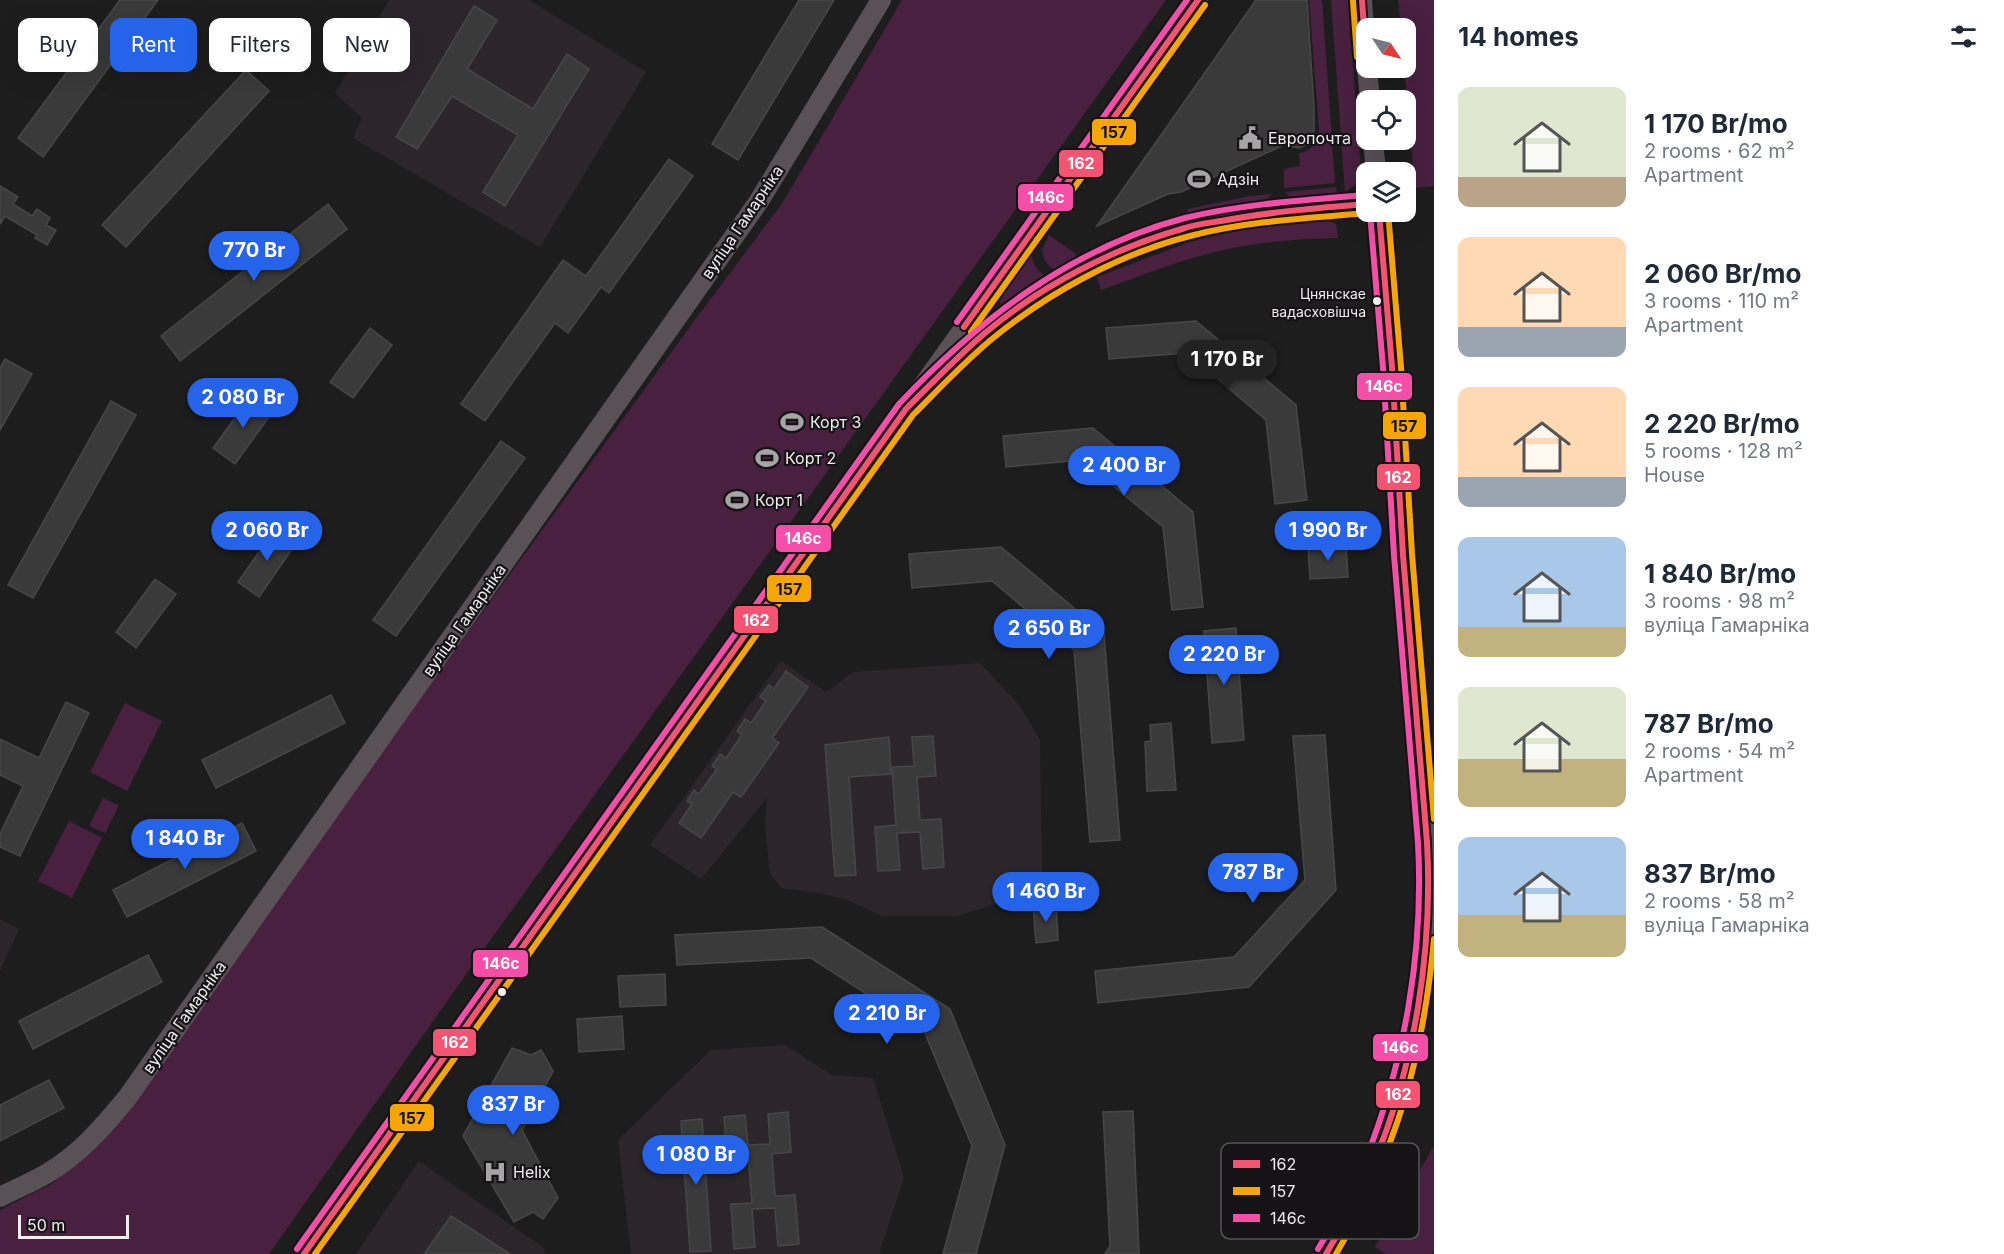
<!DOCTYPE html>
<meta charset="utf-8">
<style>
:root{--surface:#fff;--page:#f6f6f7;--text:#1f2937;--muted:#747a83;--accent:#2563eb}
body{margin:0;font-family:Inter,sans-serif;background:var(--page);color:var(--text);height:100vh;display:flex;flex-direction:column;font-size:22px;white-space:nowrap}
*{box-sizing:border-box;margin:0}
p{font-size:20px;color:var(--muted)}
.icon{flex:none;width:33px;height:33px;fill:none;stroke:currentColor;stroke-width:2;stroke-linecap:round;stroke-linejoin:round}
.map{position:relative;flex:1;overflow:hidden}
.details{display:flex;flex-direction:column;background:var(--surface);width:570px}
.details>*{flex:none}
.banner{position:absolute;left:18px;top:18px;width:570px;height:54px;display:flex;gap:12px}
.needle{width:39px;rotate:125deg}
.buttons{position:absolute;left:1356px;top:18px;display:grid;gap:12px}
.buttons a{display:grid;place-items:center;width:60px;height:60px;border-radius:12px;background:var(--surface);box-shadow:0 6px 24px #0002;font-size:30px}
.scale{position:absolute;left:18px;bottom:15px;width:111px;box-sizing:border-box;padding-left:6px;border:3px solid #efedee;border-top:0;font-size:16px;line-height:21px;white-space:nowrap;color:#efedee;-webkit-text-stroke:4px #151315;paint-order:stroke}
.price{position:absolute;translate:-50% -51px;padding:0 14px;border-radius:21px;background:var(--accent);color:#fff;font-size:20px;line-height:39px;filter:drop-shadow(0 2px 3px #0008)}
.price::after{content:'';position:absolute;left:50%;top:36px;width:18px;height:14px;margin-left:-9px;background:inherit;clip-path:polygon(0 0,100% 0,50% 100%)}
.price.current{background:#222;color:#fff}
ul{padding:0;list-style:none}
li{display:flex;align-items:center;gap:18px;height:150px;padding:0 24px}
li span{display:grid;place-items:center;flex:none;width:168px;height:120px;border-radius:12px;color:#555}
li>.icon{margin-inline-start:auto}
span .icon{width:72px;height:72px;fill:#fffc;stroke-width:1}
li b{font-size:26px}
h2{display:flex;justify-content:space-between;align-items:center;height:72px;padding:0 24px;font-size:26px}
.tag{padding:0 21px;border-radius:12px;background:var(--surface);box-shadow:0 6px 24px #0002;font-size:21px;line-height:54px}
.tag.current{background:var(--accent);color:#fff}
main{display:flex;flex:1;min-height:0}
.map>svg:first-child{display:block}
.built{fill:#2c262b}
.green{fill:#492040}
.building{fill:#3b3a3b;stroke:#484748;stroke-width:1.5}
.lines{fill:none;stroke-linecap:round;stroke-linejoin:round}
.secondary{stroke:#5a5157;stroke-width:20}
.bus-1-casing{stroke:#151315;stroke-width:10}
.bus-2-casing{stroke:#151315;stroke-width:10}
.bus-3-casing{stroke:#151315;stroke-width:10}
.bus-1{stroke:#f65372;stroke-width:6}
.bus-2{stroke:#f7a600;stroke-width:6}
.bus-3{stroke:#f54da8;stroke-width:6}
.bus-dot{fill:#efedee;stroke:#151315;stroke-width:2}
.labels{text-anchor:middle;stroke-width:4.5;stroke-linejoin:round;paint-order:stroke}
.bus-label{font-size:14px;fill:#efedee;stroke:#151315;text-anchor:end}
.poi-label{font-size:16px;fill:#efedee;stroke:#151315;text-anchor:start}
.street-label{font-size:16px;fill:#efedee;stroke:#151315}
.key{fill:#151315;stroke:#565456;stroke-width:1.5}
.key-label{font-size:16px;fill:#efedee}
.line-badge{stroke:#151315;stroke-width:2}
.badge-label{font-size:16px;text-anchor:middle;font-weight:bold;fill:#fff}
.pale-badge-label{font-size:16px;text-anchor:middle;font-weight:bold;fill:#111}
</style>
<main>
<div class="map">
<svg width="1434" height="1254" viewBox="0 0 1434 1254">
<rect width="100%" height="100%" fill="#1e1d1e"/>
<g class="built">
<path d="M389,0H529L646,72L540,247L353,138L362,118L335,93Z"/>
<path d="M781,661L826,692L853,672L980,663L1020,706L1040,740L1042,872L1004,901L957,916H882L847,900L819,893L781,888L770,873L765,827L767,798L701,879L650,845Z"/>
<path d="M0,919L19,929L0,971Z"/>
<path d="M785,1045L832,1075L873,1078L904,1177L879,1254H631L618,1140L711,1050Z"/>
<path d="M419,1161L544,1248L545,1254H356Z"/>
</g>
<g class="green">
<path d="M902,0H1166L481,953L269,1254H0V1210L53,1183L95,1145L689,328L783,202Z"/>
<path d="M1309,0H1322L1335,183L1284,188V169L1300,166L1299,153C1312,152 1316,142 1319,130Z"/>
<path d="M1331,0H1348L1361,171L1355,185L1345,192Z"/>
<path d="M1398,0H1434V186L1415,188L1404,68L1406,28H1401Z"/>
<path d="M1336,187L1337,197C1323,198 1294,206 1285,192Z"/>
<path d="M1272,194L1265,202L1196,217L1188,212V209L1250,196Z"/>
<path d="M1321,219L1336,224L1338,238C1301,239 1264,241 1228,249C1185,258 1143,275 1101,290L1097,277L1187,243L1245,228Z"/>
<path d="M1049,235L1076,254L1078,263L1061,272C1050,269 1043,262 1042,250Z"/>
<path d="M1032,252C1031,265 1038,273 1051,278L1003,305L1000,303C999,289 1023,263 1032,252Z"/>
<path d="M125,703L162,721L127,791L90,772Z"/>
<path d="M103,798L119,805L105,833L89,826Z"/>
<path d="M69,821L102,838L72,898L38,881Z"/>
<path d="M1434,1146V1251L1431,1254H1386L1375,1247Z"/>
</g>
<g class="building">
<path d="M120,0H158L43,157L18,138Z"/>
<path d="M799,0H834L738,160L712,144Z"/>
<path d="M1256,0H1307L1314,107V131L1311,139L1306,145L1299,148L1284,145L1181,192L1168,194L1097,226Z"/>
<path d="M474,6L497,20L467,69L533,109L567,54L589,69L505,206L483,192L518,135L452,96L417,149L396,137Z"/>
<path d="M246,70L269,91L126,247L102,225Z"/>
<path d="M669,159L693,176L609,293L601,287L568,333L555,323L485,421L461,404L563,260L586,276Z"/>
<path d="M0,186L18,197L13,204L32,216L37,209L50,218L46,225L56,230L47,245L35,238L37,235L5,216L0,224Z"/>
<path d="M328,204L347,229L180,361L161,336Z"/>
<path d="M1196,321L1296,405L1307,500L1275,504L1266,420L1187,353L1109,359L1106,328Z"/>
<path d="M370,328L392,345L353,398L330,382Z"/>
<path d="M5,359L32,374L0,430V368Z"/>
<path d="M252,394L274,410L235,464L213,448Z"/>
<path d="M111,401L136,415L33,598L8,585Z"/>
<path d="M1093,428L1193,512L1203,607L1172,610L1163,527L1082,460L1006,467L1003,436Z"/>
<path d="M501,441L525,458L396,636L373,620Z"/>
<path d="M276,528L297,542L259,597L238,582Z"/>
<path d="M1346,545L1348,577L1310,579L1308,547Z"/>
<path d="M1001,547L1104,633L1120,840L1090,842L1074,650L992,581L912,588L909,554Z"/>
<path d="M155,579L176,594L136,648L116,632Z"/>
<path d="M1236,628L1244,740L1212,743L1204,631Z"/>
<path d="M786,671L808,687L772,738L779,743L741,797L733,792L701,838L679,823L692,804L687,801L694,790L699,794L717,769L712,766L720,754L726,758L742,735L737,731L745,719L751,723L766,701L760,697L769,685L774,689Z"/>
<path d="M331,695L345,723L216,788L202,760Z"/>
<path d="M66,702L89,713L20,856L0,847V834L23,786L0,775V739L39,758Z"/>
<path d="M1171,723L1176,790L1147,791L1145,742L1151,741L1150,725Z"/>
<path d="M1325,735L1336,890L1249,987L1098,1003L1095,971L1234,957L1305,880L1293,736Z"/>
<path d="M933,736L936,776L917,777L920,820L941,819L944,867L923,869L920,832L897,833L900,870L878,871L875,827L896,825L892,767L914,766L912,737Z"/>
<path d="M889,737L891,774L849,777L856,875L835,876L825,745Z"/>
<path d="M242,823L256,851L127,917L113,890Z"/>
<path d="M1056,903L1058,940L1036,943L1033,906Z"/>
<path d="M822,927L950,1009L1005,1145L976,1254H943L972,1146L924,1031L811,958L677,965L675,935Z"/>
<path d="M148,955L162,982L33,1049L19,1021Z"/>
<path d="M665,974L666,1005L620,1007L618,976Z"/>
<path d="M622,1016L624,1049L579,1052L577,1019Z"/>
<path d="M512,1048L531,1055L541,1050L553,1071L522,1130L558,1198L543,1219L533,1212L514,1222L463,1136Z"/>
<path d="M49,1080L64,1108L0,1141V1105Z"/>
<path d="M1133,1111L1139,1254H1105L1110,1246L1103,1112Z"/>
<path d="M788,1112L791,1152L772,1154L775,1196L795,1195L799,1244L778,1246L775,1208L752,1209L755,1247L734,1249L731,1204L752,1203L748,1152L727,1153L724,1117L745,1115L748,1145L770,1144L768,1114Z"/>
<path d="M702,1119L711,1251L690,1252L681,1121Z"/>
<path d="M451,1216L510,1254H424Z"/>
</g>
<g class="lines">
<g class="secondary">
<path d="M1362,0L1366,56"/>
<path d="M1367,68L1370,100"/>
<path d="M1373,140L1376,172"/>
<path d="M942,373C1009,307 1091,256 1182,229C1193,225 1205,224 1217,221C1267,212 1316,208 1366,204"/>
<path d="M0,1197C15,1189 31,1183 46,1174C79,1155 103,1127 127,1098L759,201L881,0"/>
<path d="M304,1254L1198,0"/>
<path d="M1326,1254C1399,1139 1426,1012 1428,877C1428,854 1426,831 1424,808C1420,730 1411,652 1405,574C1400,522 1399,471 1395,419C1391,350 1385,281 1379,212"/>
</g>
<g class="bus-1-casing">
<g id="bus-1">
<path d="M1362,0L1366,56"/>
<path d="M964,327L1198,0"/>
<path d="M304,1254L906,409C932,383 957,357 985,333C1042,285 1114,248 1185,228C1197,224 1209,223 1221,221C1269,212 1317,208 1366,204"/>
<path d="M1326,1254C1343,1225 1360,1196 1373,1165C1415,1065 1433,951 1427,842L1403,555L1392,367L1379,212"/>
</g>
</g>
<g class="bus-2-casing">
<g id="bus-2">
<path d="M1353,1L1357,57"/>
<path d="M1388,212L1401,367L1412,554L1434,819"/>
<path d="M971,332L1205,5"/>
<path d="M315,1254L913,415C939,389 964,362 992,339C1048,293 1119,254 1190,236C1247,221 1308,218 1367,213"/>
<path d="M1336,1254C1397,1150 1423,1058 1434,939"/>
</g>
</g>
<g class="bus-3-casing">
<g id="bus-3">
<path d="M957,322L1187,0"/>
<path d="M297,1249L899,404C978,320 1071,248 1185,218C1242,204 1306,200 1365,195"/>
<path d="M1318,1249C1335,1221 1352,1192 1365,1161C1405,1061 1424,950 1418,843L1394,555L1383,368L1370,213"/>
</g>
</g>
<use href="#bus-1" class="bus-1"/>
<use href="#bus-2" class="bus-2"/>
<use href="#bus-3" class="bus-3"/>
</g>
<defs>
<g id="civic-bare" transform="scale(1.8)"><path d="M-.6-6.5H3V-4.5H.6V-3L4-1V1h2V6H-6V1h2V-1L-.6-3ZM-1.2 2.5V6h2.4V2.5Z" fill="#a6a4a5" stroke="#151315" stroke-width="2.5" paint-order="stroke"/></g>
<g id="stadium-bare" transform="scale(1.8)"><path d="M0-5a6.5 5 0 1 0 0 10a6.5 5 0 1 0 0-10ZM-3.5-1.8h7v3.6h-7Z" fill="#a6a4a5" stroke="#151315" stroke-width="2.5" paint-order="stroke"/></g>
<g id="hospital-bare" transform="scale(1.8)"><path d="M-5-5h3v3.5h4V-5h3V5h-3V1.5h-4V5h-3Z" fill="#a6a4a5" stroke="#151315" stroke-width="2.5" paint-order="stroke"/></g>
</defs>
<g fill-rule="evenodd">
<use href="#civic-bare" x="1250" y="138"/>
<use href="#stadium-bare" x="1199" y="179"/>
<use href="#stadium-bare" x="792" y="422"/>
<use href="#stadium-bare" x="767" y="458"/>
<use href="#stadium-bare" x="737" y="500"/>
<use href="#hospital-bare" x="495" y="1172"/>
</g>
<g class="bus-dot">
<circle cx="1377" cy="301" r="5"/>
<circle cx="502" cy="992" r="5"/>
</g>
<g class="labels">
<g class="bus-label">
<text x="1366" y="299">Цнянскае<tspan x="1366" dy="18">вадасховішча</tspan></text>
</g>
<g class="poi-label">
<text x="1268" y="144">Европочта</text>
<text x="1217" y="185">Адзін</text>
<text x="810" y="428">Корт 3</text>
<text x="785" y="464">Корт 2</text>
<text x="755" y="506">Корт 1</text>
<text x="513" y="1178">Helix</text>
</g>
<g class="street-label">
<text transform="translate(742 222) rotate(-56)" y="6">вуліца Гамарніка</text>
<text transform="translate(464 620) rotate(-55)" y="6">вуліца Гамарніка</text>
<text transform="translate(184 1017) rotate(-55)" y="6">вуліца Гамарніка</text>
</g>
</g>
<rect x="1221" y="1143" width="198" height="96" rx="9" class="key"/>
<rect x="1233" y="1160" width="27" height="8" fill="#f65372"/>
<rect x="1233" y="1187" width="27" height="8" fill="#f7a600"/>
<rect x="1233" y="1214" width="27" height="8" fill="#f54da8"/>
<g class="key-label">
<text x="1270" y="1170">162</text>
<text x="1270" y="1197">157</text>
<text x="1270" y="1224">146с</text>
</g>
<g class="line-badge">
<rect x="1091" y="118" width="46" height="28" rx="6" fill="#f7a600"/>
<rect x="1058" y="149" width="46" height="29" rx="6" fill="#f65372"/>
<rect x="1017" y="183" width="57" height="29" rx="6" fill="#f54da8"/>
<rect x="1356" y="372" width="57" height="29" rx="6" fill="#f54da8"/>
<rect x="1382" y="411" width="45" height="29" rx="6" fill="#f7a600"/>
<rect x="1376" y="463" width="45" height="28" rx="6" fill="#f65372"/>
<rect x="775" y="524" width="57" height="29" rx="6" fill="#f54da8"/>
<rect x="766" y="574" width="46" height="29" rx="6" fill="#f7a600"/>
<rect x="733" y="605" width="46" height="29" rx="6" fill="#f65372"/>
<rect x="472" y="949" width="57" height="29" rx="6" fill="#f54da8"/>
<rect x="432" y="1028" width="45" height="29" rx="6" fill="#f65372"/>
<rect x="1372" y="1033" width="57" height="29" rx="6" fill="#f54da8"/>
<rect x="1375" y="1080" width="46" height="29" rx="6" fill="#f65372"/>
<rect x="389" y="1103" width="46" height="29" rx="6" fill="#f7a600"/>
</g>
<g class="badge-label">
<text x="1081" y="169">162</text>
<text x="1046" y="203">146с</text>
<text x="1384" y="392">146с</text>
<text x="1398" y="483">162</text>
<text x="803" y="544">146с</text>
<text x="756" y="626">162</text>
<text x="501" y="969">146с</text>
<text x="455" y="1048">162</text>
<text x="1400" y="1053">146с</text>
<text x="1398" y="1100">162</text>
</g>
<g class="pale-badge-label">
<text x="1114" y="138">157</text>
<text x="1404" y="432">157</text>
<text x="789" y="595">157</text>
<text x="412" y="1124">157</text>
</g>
</svg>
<div class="buttons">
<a><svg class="needle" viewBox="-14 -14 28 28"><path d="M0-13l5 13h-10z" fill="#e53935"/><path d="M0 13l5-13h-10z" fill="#747a83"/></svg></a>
<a><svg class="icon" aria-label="locate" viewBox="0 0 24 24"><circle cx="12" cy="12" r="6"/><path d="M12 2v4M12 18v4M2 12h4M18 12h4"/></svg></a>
<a><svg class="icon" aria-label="layers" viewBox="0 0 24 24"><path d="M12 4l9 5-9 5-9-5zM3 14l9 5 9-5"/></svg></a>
</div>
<div class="scale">50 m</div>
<b class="price" style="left:254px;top:282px">770 Br</b>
<b class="price current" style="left:1227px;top:391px">1 170 Br</b>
<b class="price" style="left:243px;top:429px">2 080 Br</b>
<b class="price" style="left:1124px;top:497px">2 400 Br</b>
<b class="price" style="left:267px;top:562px">2 060 Br</b>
<b class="price" style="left:1328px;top:562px">1 990 Br</b>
<b class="price" style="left:1049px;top:660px">2 650 Br</b>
<b class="price" style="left:1224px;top:686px">2 220 Br</b>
<b class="price" style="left:185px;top:870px">1 840 Br</b>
<b class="price" style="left:1253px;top:904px">787 Br</b>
<b class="price" style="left:1046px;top:923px">1 460 Br</b>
<b class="price" style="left:887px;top:1045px">2 210 Br</b>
<b class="price" style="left:513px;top:1136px">837 Br</b>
<b class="price" style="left:696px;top:1186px">1 080 Br</b>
<div class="banner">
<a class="tag">Buy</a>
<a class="tag current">Rent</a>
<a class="tag">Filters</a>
<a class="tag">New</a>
</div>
</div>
<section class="details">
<h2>14 homes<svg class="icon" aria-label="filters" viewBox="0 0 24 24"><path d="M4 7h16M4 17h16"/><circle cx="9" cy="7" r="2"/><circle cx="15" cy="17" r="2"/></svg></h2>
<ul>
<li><span style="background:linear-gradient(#dfe7d0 75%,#b9a48a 0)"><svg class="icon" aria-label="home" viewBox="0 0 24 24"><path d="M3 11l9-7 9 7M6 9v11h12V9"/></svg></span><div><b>1 170 Br/mo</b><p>2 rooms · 62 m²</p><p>Apartment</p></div></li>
<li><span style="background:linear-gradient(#ffd9b3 75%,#9aa5b1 0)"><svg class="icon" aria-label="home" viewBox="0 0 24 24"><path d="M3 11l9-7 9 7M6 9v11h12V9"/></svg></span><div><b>2 060 Br/mo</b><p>3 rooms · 110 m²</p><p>Apartment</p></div></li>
<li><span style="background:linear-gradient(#ffd9b3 75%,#9aa5b1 0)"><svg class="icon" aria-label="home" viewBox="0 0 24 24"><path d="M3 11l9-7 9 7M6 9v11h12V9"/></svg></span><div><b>2 220 Br/mo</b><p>5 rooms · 128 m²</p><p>House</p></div></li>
<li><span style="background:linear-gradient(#a9c7e8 75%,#c2b280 0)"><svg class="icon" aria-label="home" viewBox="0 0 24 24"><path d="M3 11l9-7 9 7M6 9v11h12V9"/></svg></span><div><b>1 840 Br/mo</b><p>3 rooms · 98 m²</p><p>вуліца Гамарніка</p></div></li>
<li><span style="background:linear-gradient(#dfe7d0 60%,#c2b280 0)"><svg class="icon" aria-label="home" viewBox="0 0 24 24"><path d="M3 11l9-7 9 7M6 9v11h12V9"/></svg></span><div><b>787 Br/mo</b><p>2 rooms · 54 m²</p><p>Apartment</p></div></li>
<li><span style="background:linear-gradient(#a9c7e8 65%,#c2b280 0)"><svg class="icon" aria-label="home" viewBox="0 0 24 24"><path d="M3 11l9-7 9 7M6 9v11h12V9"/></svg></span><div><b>837 Br/mo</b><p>2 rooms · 58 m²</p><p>вуліца Гамарніка</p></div></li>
</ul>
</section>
</main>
